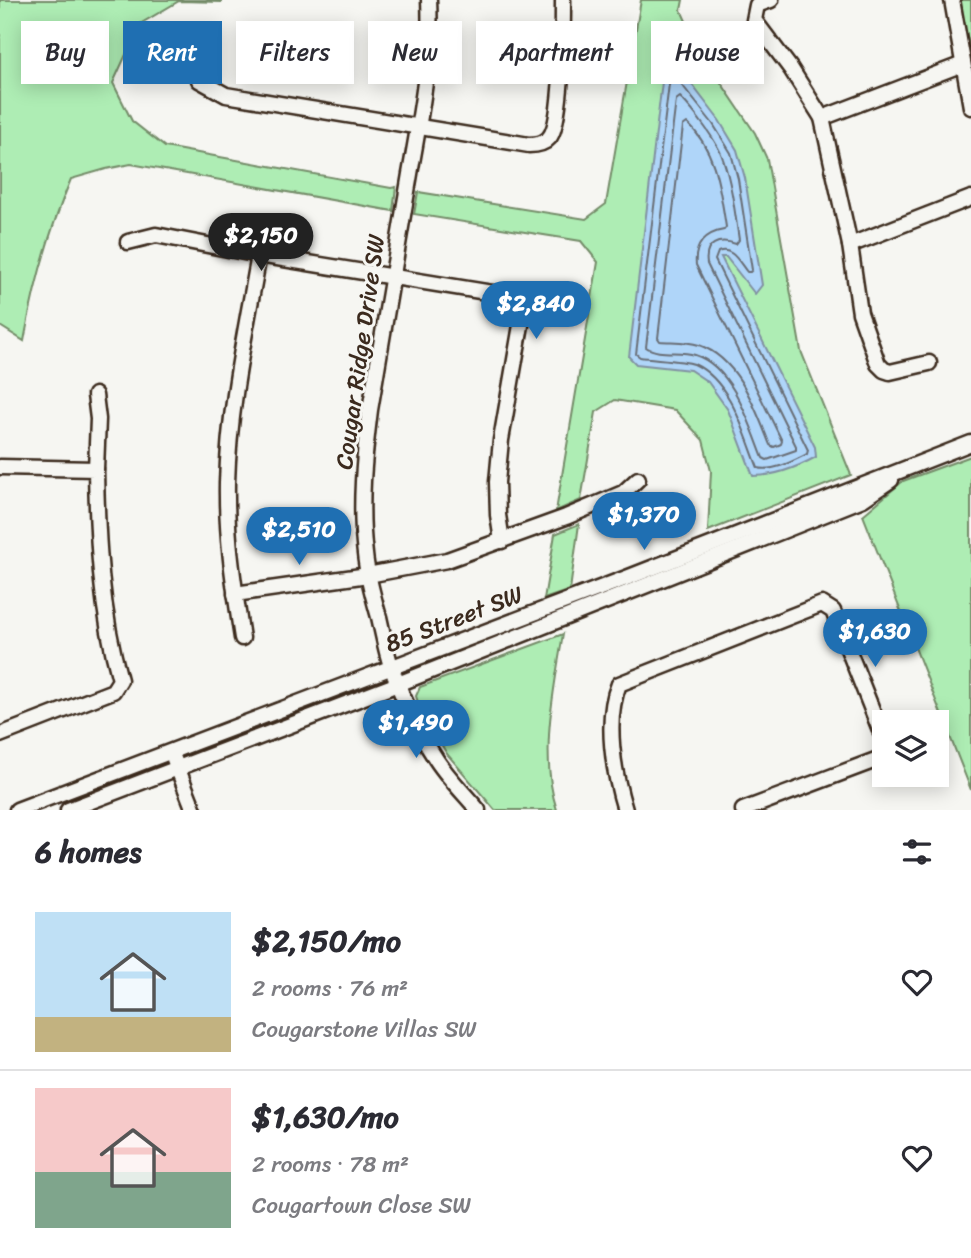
<!DOCTYPE html>
<meta charset="utf-8">
<style>
:root{--surface:#fff;--page:#f2f2f3;--text:#2b2b33;--muted:#7c7c81;--line:#e1e1e2;--accent:#1f6fb2}
body{margin:0;font-family:Sriracha,sans-serif;background:var(--page);color:var(--text);height:100vh;display:flex;flex-direction:column;font-size:26px;white-space:nowrap}
*{box-sizing:border-box;margin:0}
p{font-size:23px;color:var(--muted)}
.icon{flex:none;width:38px;height:38px;fill:none;stroke:currentColor;stroke-width:2;stroke-linecap:round;stroke-linejoin:round}
.map{position:relative;height:810px;overflow:hidden}
.panel{display:flex;flex-direction:column;background:var(--surface);flex:1}
.panel>*{flex:none}
.banner{position:absolute;left:21px;top:21px;width:929px;height:63px;display:flex;gap:14px}
.buttons{position:absolute;left:872px;top:710px;display:grid;gap:14px}
.buttons a{display:grid;place-items:center;width:77px;height:77px;border-radius:0px;background:var(--surface);box-shadow:0 4px 18px #0003;font-size:35px}
.price{position:absolute;translate:-50% -60px;padding:0 16px;border-radius:24px;background:var(--accent);color:#fff;font-size:23px;line-height:46px;filter:drop-shadow(0 2px 4px #0008)}
.price::after{content:'';position:absolute;left:50%;top:42px;width:21px;height:16px;margin-left:-10px;background:inherit;clip-path:polygon(0 0,100% 0,50% 100%)}
.price.active{background:#222;color:#fff}
ul{padding:0;list-style:none}
li{display:flex;align-items:center;gap:21px;height:175px;padding:0 35px}
li+li{border-top:2px solid var(--line)}
li span{display:grid;place-items:center;flex:none;width:196px;height:140px;border-radius:0px;color:#555}
li>.icon{margin-inline-start:auto}
span .icon{width:84px;height:84px;fill:#fffc;stroke-width:1}
li b{font-size:30px}
h2{display:flex;justify-content:space-between;align-items:center;height:84px;padding:0 35px;font-size:30px}
.chip{padding:0 24px;border-radius:0px;background:var(--surface);box-shadow:0 4px 18px #0003;font-size:24px;line-height:63px}
.chip.active{background:var(--accent);color:#fff}
.map>svg:first-child{display:block}
.green{fill:#aeedb4;stroke:#748c69;stroke-width:2}
.water{fill:#afd5f9;stroke:#8191a1;stroke-width:2}
.lines{fill:none;stroke-linecap:round;stroke-linejoin:round}
.shore{stroke:#696e76;stroke-width:2}
.minor-casing{stroke:#3b2a1e;stroke-width:19}
.minor{stroke:#f6f6f2;stroke-width:14}
.labels{text-anchor:middle;stroke-width:6;stroke-linejoin:round;paint-order:stroke}
.street-label{font-size:24px;fill:#3b2a1e;stroke:#f6f6f2}
</style>
<div class="map">
<svg width="971" height="810" viewBox="0 0 971 810">
<rect width="100%" height="100%" fill="#f6f6f2"/>
<filter id="ink" filterUnits="userSpaceOnUse"><feTurbulence type="fractalNoise" baseFrequency=".0143" numOctaves="2"/><feDisplacementMap in="SourceGraphic" scale="14" xChannelSelector="R" yChannelSelector="G"/><feConvolveMatrix kernelMatrix="1 2 1 2 8 2 1 2 1" color-interpolation-filters="sRGB"/></filter>
<g filter="url(#ink)">
<g class="green">
<path d="M0,0H221V2L179,1L140,24L113,83L132,121L165,147L391,188L396,187L393,211L131,164L106,169L71,179C49,231 34,285 24,341L0,326Z"/>
<path d="M641,0H683L681,10L699,50L755,133L767,159L801,351L851,475L708,531L711,471L703,440L675,410L615,400L596,412L581,500L556,511L598,262L581,241L414,214L418,192L586,219L606,204Z"/>
<path d="M952,0H971V107Z"/>
<path d="M971,456V790L863,515L903,481Z"/>
<path d="M579,524L570,590L544,599L555,534Z"/>
<path d="M563,634C554,689 539,756 557,810H495L447,754L420,709L416,696L420,687Z"/>
</g>
<path class="water" d="M673,66L680,69L719,120L737,150L745,178L762,285L755,294L726,257H721L815,447L816,457C796,468 776,476 753,476L728,410L708,382L690,370L636,364L629,357L662,82L667,70Z"/>
<g class="lines">
<g class="shore">
<path d="M675,76L713,124L731,153L738,179L752,270L750,272H747C739,262 732,246 718,252L715,260L808,450L807,454C793,461 773,472 758,468C744,433 731,381 694,364C684,360 653,359 640,357L636,354L669,84L672,77Z"/>
<path d="M680,97C693,110 718,142 723,159C732,185 735,213 739,240L736,244C719,238 704,243 707,264L796,446V450L767,460L763,458C750,425 733,367 695,355C679,350 659,356 646,347L676,100Z"/>
<path d="M687,123C716,149 720,190 726,227L724,230C705,233 694,245 696,265L782,441L781,444L774,447L770,445C756,410 739,359 699,345C687,341 673,342 660,341L658,338L683,126Z"/>
</g>
<g class="minor-casing">
<g id="minor">
<path d="M429,0C432,58 420,117 410,174C397,253 383,331 370,410C364,457 359,506 365,554C367,576 373,596 379,617C383,634 386,652 392,669C403,699 417,730 434,756C446,776 463,792 478,810"/>
<path d="M771,0L757,5L754,20L791,69L822,118L850,245L971,198"/>
<path d="M952,0L971,107"/>
<path d="M199,80L226,95L529,145C536,145 544,144 549,138C563,123 563,24 563,0"/>
<path d="M822,118L963,64"/>
<path d="M128,242L156,235L259,255L517,297L524,308L501,440L497,482L498,515L502,541"/>
<path d="M850,245L860,313L878,364L884,370L890,372L929,363"/>
<path d="M95,395L98,419L96,469"/>
<path d="M0,467L96,469C97,540 101,612 120,680L113,691L0,735"/>
<path d="M235,594L368,575L447,560L566,517L623,493L638,479"/>
<path d="M242,638C234,586 226,536 227,483C229,406 246,330 259,255"/>
<path d="M174,759L194,810"/>
<path d="M17,810L629,577L971,443"/>
<path d="M68,810L398,684L863,499L891,480"/>
<path d="M625,810C614,774 604,720 619,684L822,604L833,611L884,740"/>
<path d="M743,810L881,758L884,748"/>
</g>
</g>
<use href="#minor" class="minor"/>
</g>
</g>
<g class="labels">
<g class="street-label">
<text transform="translate(360 352) rotate(-82)" y="8">Cougar Ridge Drive SW</text>
<text transform="translate(454 619) rotate(-21)" y="8">85 Street SW</text>
</g>
</g>
</svg>
<div class="buttons">
<a><svg class="icon" aria-label="layers" viewBox="0 0 24 24"><path d="M12 4l9 5-9 5-9-5zM3 14l9 5 9-5"/></svg></a>
</div>
<b class="price active" style="left:261px;top:273px">$2,150</b>
<b class="price" style="left:536px;top:341px">$2,840</b>
<b class="price" style="left:644px;top:552px">$1,370</b>
<b class="price" style="left:299px;top:567px">$2,510</b>
<b class="price" style="left:875px;top:669px">$1,630</b>
<b class="price" style="left:416px;top:760px">$1,490</b>
<div class="banner">
<a class="chip">Buy</a>
<a class="chip active">Rent</a>
<a class="chip">Filters</a>
<a class="chip">New</a>
<a class="chip">Apartment</a>
<a class="chip">House</a>
</div>
</div>
<section class="panel">
<h2>6 homes<svg class="icon" aria-label="filters" viewBox="0 0 24 24"><path d="M4 7h16M4 17h16"/><circle cx="9" cy="7" r="2"/><circle cx="15" cy="17" r="2"/></svg></h2>
<ul>
<li><span style="background:linear-gradient(#bfe0f5 75%,#c2b280 0)"><svg class="icon" aria-label="home" viewBox="0 0 24 24"><path d="M3 11l9-7 9 7M6 9v11h12V9"/></svg></span><div><b>$2,150/mo</b><p>2 rooms · 76 m²</p><p>Cougarstone Villas SW</p></div><svg class="icon" aria-label="heart" viewBox="0 0 24 24"><path d="M12 20l-8-8c-3-5 5-10 8-4 3-6 11-1 8 4z"/></svg></li>
<li><span style="background:linear-gradient(#f6c9c9 60%,#7fa58c 0)"><svg class="icon" aria-label="home" viewBox="0 0 24 24"><path d="M3 11l9-7 9 7M6 9v11h12V9"/></svg></span><div><b>$1,630/mo</b><p>2 rooms · 78 m²</p><p>Cougartown Close SW</p></div><svg class="icon" aria-label="heart" viewBox="0 0 24 24"><path d="M12 20l-8-8c-3-5 5-10 8-4 3-6 11-1 8 4z"/></svg></li>
</ul>
</section>
